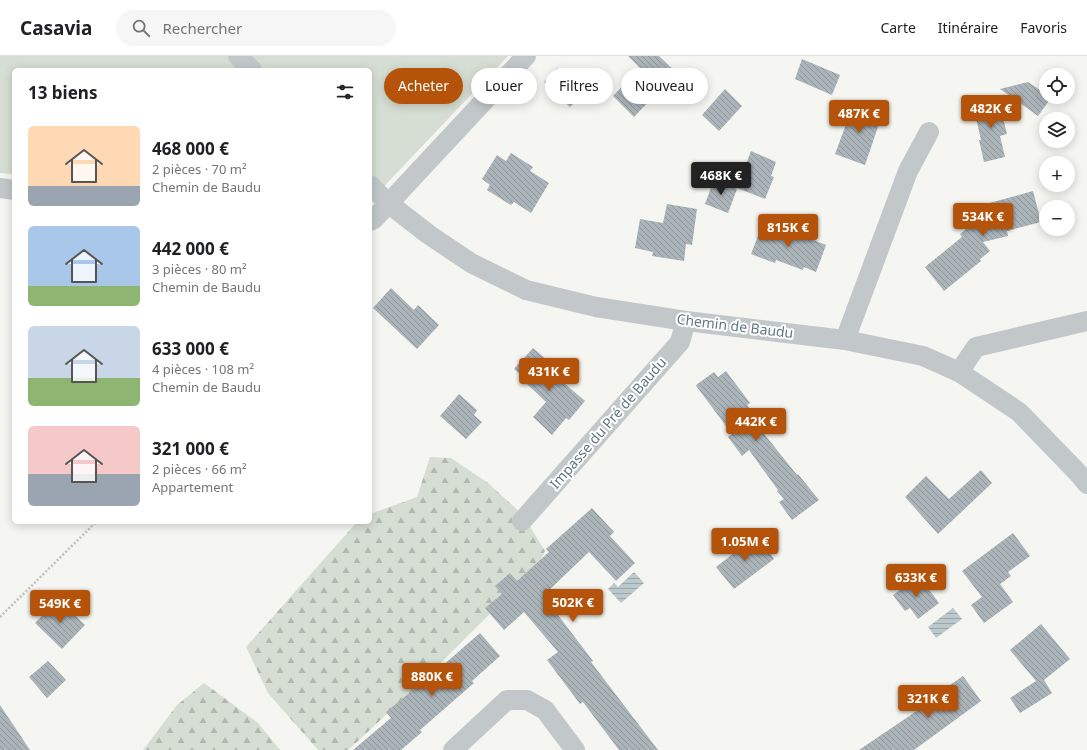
<!DOCTYPE html>
<html lang="fr">
<meta charset="utf-8">
<style>
:root{--surface:#fff;--page:#f6f6f6;--text:#202124;--muted:#757577;--line:#e0e0e0;--accent:#b45309}
body{margin:0;font-family:"Noto Sans",sans-serif;background:var(--page);color:var(--text);height:100vh;display:flex;flex-direction:column;font-size:15px;white-space:nowrap}
*{box-sizing:border-box;margin:0}
p{font-size:13px;color:var(--muted)}
.icon{flex:none;width:22px;height:22px;fill:none;stroke:currentColor;stroke-width:2;stroke-linecap:round;stroke-linejoin:round}
.map{position:relative;flex:1;overflow:hidden}
.sheet{position:absolute;left:12px;top:12px;width:360px;height:456px;display:flex;flex-direction:column;background:var(--surface);border-radius:6px;box-shadow:0 2px 10px #0003}
.sheet>*{flex:none}
.guide{position:absolute;left:384px;top:12px;width:380px;height:36px;display:flex;gap:8px}
.controls{position:absolute;left:1039px;top:12px;display:grid;gap:8px}
.controls a{display:grid;place-items:center;width:36px;height:36px;border-radius:50%;background:var(--surface);box-shadow:0 2px 10px #0003;font-size:20px}
.price{position:absolute;translate:-50% -34px;padding:0 9px;border-radius:4px;background:var(--accent);color:#fff;font-size:13px;line-height:26px;filter:drop-shadow(0 1px 2px #0008)}
.price::after{content:'';position:absolute;left:50%;top:24px;width:12px;height:9px;margin-left:-6px;background:inherit;clip-path:polygon(0 0,100% 0,50% 100%)}
.price.active{background:#222;color:#fff}
ul{padding:0;list-style:none}
li{display:flex;align-items:center;gap:12px;height:100px;padding:0 16px}
li span{display:grid;place-items:center;flex:none;width:112px;height:80px;border-radius:6px;color:#555}
li>.icon{margin-inline-start:auto}
span .icon{width:48px;height:48px;fill:#fffc;stroke-width:1}
li b{font-size:17px}
h2{display:flex;justify-content:space-between;align-items:center;height:48px;padding:0 16px;font-size:17px}
.tag{padding:0 14px;border-radius:18px;background:var(--surface);box-shadow:0 2px 10px #0003;font-size:14px;line-height:36px}
.tag.active{background:var(--accent);color:#fff}
header{display:flex;align-items:center;gap:24px;box-sizing:border-box;height:56px;padding:0 20px;background:var(--surface);border-bottom:1px solid var(--line)}
header strong{font-size:19px}
nav{display:flex;gap:22px;margin-inline-start:auto;font-size:14px}
.search{width:280px;height:36px;background:var(--page);display:flex;align-items:center;gap:10px;box-sizing:border-box;padding:0 14px;border-radius:22px;color:var(--muted);font-size:15px}
.map>svg:first-child{display:block}
.green{fill:#d6ddd2}
.forest{fill:url(#forest-firs)}
.water{fill:url(#water-rules)}
.building{fill:url(#building-back-hatch)}
.lines{fill:none;stroke-linecap:round;stroke-linejoin:round}
.path{stroke:#bec0c2;stroke-width:2.5;stroke-dasharray:2 2;stroke-linecap:butt}
.minor{stroke:#c2c7c9;stroke-width:20}
.labels{text-anchor:middle;stroke-width:4;stroke-linejoin:round;paint-order:stroke}
.street-label{font-size:14px;fill:#627784;stroke:#fff}
</style>
<header>
<strong>Casavia</strong>
<div class="search"><svg class="icon" aria-label="search" viewBox="0 0 24 24"><circle cx="10" cy="10" r="6"/><path d="M15 15l6 6"/></svg>Rechercher</div>
<nav><a>Carte</a><a>Itinéraire</a><a>Favoris</a></nav>
</header>
<div class="map">
<svg width="1087" height="694" viewBox="0 0 1087 694">
<defs>
<pattern id="forest-firs" width="22" height="20" patternUnits="userSpaceOnUse"><rect width="22" height="20" fill="#d6ddd2"/><path d="M5 1l3.5 6h-7zM16 11l3.5 6h-7z" fill="#b1b8b0"/></pattern>
<pattern id="water-rules" width="6" height="5" patternUnits="userSpaceOnUse"><rect width="6" height="5" fill="#bbc8cc"/><path d="M0 2.5h6" fill="none" stroke="#9ba7ab"/></pattern>
<pattern id="building-back-hatch" width="6" height="6" patternUnits="userSpaceOnUse"><rect width="6" height="6" fill="#abb4b9"/><path d="M-1 5l2 2M0 0l6 6M5-1l2 2" fill="none" stroke="#8f979c"/></pattern>
</defs>
<rect width="100%" height="100%" fill="#f5f5f1"/>
<path class="green" d="M0,0H508L370,145V14H14V118L0,117Z"/>
<g class="forest">
<path d="M430,401L451,402L488,427L523,459L545,495L533,519L503,545L418,629L357,686L348,694H318L268,637L246,591L357,466H370V458L417,441Z"/>
<path d="M204,627L258,667L280,694H143L177,649Z"/>
</g>
<g class="water">
<path d="M634,516L644,527L621,547L608,533L614,527L618,531Z"/>
<path d="M953,552L962,563L936,582L928,571Z"/>
</g>
<g class="building">
<path d="M628,0H659L678,18L658,40L655,39L634,61L613,40L640,12Z"/>
<path d="M802,3L840,19L832,39L795,23Z"/>
<path d="M557,12L583,37L570,51L544,26Z"/>
<path d="M1028,26L1046,38V41L1051,42L1038,60L1000,33Z"/>
<path d="M725,33L742,50L719,75L702,59Z"/>
<path d="M998,43L1007,78L1000,80L1005,101L984,106L979,84H981L973,49Z"/>
<path d="M854,47L883,56L865,109L835,98Z"/>
<path d="M751,95L776,106L771,120L774,121L765,143L737,132Z"/>
<path d="M511,97L533,111L530,115L549,127L531,157L514,146L511,149L487,134L490,129L482,123L497,99L506,105Z"/>
<path d="M715,121L737,133L728,157L705,148Z"/>
<path d="M1033,135L1041,166L1007,175L1008,180L983,186L990,195L980,203L981,205L944,235L925,211L962,181L960,178L988,156L986,148Z"/>
<path d="M667,148L697,153L692,189L686,188L684,205L652,200L653,196L635,192L640,163L663,167Z"/>
<path d="M764,165L826,189L816,216L804,211L803,214L776,204L775,207L751,198Z"/>
<path d="M391,232L414,254L418,249L439,269L417,293L373,252Z"/>
<path d="M533,292L555,311L550,315L585,345L569,364L566,362L552,379L533,361L546,346L527,328L529,326L514,313Z"/>
<path d="M726,315L750,347L747,349L764,372L761,374L797,419L798,418L819,444L792,464L779,446L784,443L777,435L778,434L749,394L742,400L728,381L732,378L697,331L696,329L714,316L718,321Z"/>
<path d="M459,338L477,354L474,359L482,366L466,383L440,360Z"/>
<path d="M981,414L992,427L938,478L905,441L926,420L949,443Z"/>
<path d="M592,452L614,476L610,480L635,507L616,525L589,496L546,537L562,556L558,559L593,605L591,606L658,694H619L583,646L580,648L547,604L558,596L524,556L504,574L485,552L502,538L495,530L510,517L517,525L549,496L546,493Z"/>
<path d="M1013,477L1030,500L1008,516L1011,520L1000,528L1013,546L984,567L971,549L982,541L962,515Z"/>
<path d="M757,479L774,503L734,533L716,511Z"/>
<path d="M919,520L939,547L918,563L910,552L905,555L893,539Z"/>
<path d="M58,543L85,569L62,593L35,567Z"/>
<path d="M1041,568L1070,603L1044,624L1052,637L1020,657L1010,642L1036,625L1010,594Z"/>
<path d="M480,577L500,600L472,625L474,627L420,674L422,676L401,694H353L391,662L386,656L441,611Z"/>
<path d="M48,605L66,624L47,642L29,621Z"/>
<path d="M963,620L981,645L914,694H859L927,648L926,646Z"/>
<path d="M0,649L30,694H0Z"/>
</g>
<g class="lines">
<path class="path" d="M0,561L96,466"/>
<g class="minor">
<path d="M238,0L252,14"/>
<path d="M370,129L388,147L428,178L471,207L526,234L596,251L686,265L845,284L923,300L959,316L1019,356L1079,418L1087,428"/>
<path d="M0,132L14,134"/>
<path d="M370,165L374,163L526,0"/>
<path d="M845,284L908,115L929,76"/>
<path d="M959,316L976,291L1087,265"/>
<path d="M522,465L680,286L686,265"/>
<path d="M453,694L507,644H527L545,654L575,694"/>
</g>
</g>
<g class="labels">
<g class="street-label">
<text transform="translate(735 270) rotate(7)" y="5">Chemin de Baudu</text>
<text transform="translate(608 367) rotate(-49)" y="5">Impasse du Pré de Baudu</text>
</g>
</g>
</svg>
<div class="controls">
<a><svg class="icon" aria-label="locate" viewBox="0 0 24 24"><circle cx="12" cy="12" r="6"/><path d="M12 2v4M12 18v4M2 12h4M18 12h4"/></svg></a>
<a><svg class="icon" aria-label="layers" viewBox="0 0 24 24"><path d="M12 4l9 5-9 5-9-5zM3 14l9 5 9-5"/></svg></a>
<a>+</a>
<a>−</a>
</div>
<b class="price" style="left:991px;top:73px">482K €</b>
<b class="price" style="left:859px;top:78px">487K €</b>
<b class="price active" style="left:721px;top:140px">468K €</b>
<b class="price" style="left:983px;top:181px">534K €</b>
<b class="price" style="left:788px;top:192px">815K €</b>
<b class="price" style="left:549px;top:336px">431K €</b>
<b class="price" style="left:756px;top:386px">442K €</b>
<b class="price" style="left:745px;top:506px">1.05M €</b>
<b class="price" style="left:916px;top:542px">633K €</b>
<b class="price" style="left:573px;top:567px">502K €</b>
<b class="price" style="left:60px;top:568px">549K €</b>
<b class="price" style="left:432px;top:641px">880K €</b>
<b class="price" style="left:928px;top:663px">321K €</b>
<div class="guide">
<a class="tag active">Acheter</a>
<a class="tag">Louer</a>
<a class="tag">Filtres</a>
<a class="tag">Nouveau</a>
</div>
<section class="sheet">
<h2>13 biens<svg class="icon" aria-label="filters" viewBox="0 0 24 24"><path d="M4 7h16M4 17h16"/><circle cx="9" cy="7" r="2"/><circle cx="15" cy="17" r="2"/></svg></h2>
<ul>
<li><span style="background:linear-gradient(#ffd9b3 75%,#9aa5b1 0)"><svg class="icon" aria-label="home" viewBox="0 0 24 24"><path d="M3 11l9-7 9 7M6 9v11h12V9"/></svg></span><div><b>468 000 €</b><p>2 pièces · 70 m²</p><p>Chemin de Baudu</p></div></li>
<li><span style="background:linear-gradient(#a9c7e8 75%,#8fb573 0)"><svg class="icon" aria-label="home" viewBox="0 0 24 24"><path d="M3 11l9-7 9 7M6 9v11h12V9"/></svg></span><div><b>442 000 €</b><p>3 pièces · 80 m²</p><p>Chemin de Baudu</p></div></li>
<li><span style="background:linear-gradient(#c9d6e8 65%,#8fb573 0)"><svg class="icon" aria-label="home" viewBox="0 0 24 24"><path d="M3 11l9-7 9 7M6 9v11h12V9"/></svg></span><div><b>633 000 €</b><p>4 pièces · 108 m²</p><p>Chemin de Baudu</p></div></li>
<li><span style="background:linear-gradient(#f6c9c9 60%,#9aa5b1 0)"><svg class="icon" aria-label="home" viewBox="0 0 24 24"><path d="M3 11l9-7 9 7M6 9v11h12V9"/></svg></span><div><b>321 000 €</b><p>2 pièces · 66 m²</p><p>Appartement</p></div></li>
</ul>
</section>
</div>
